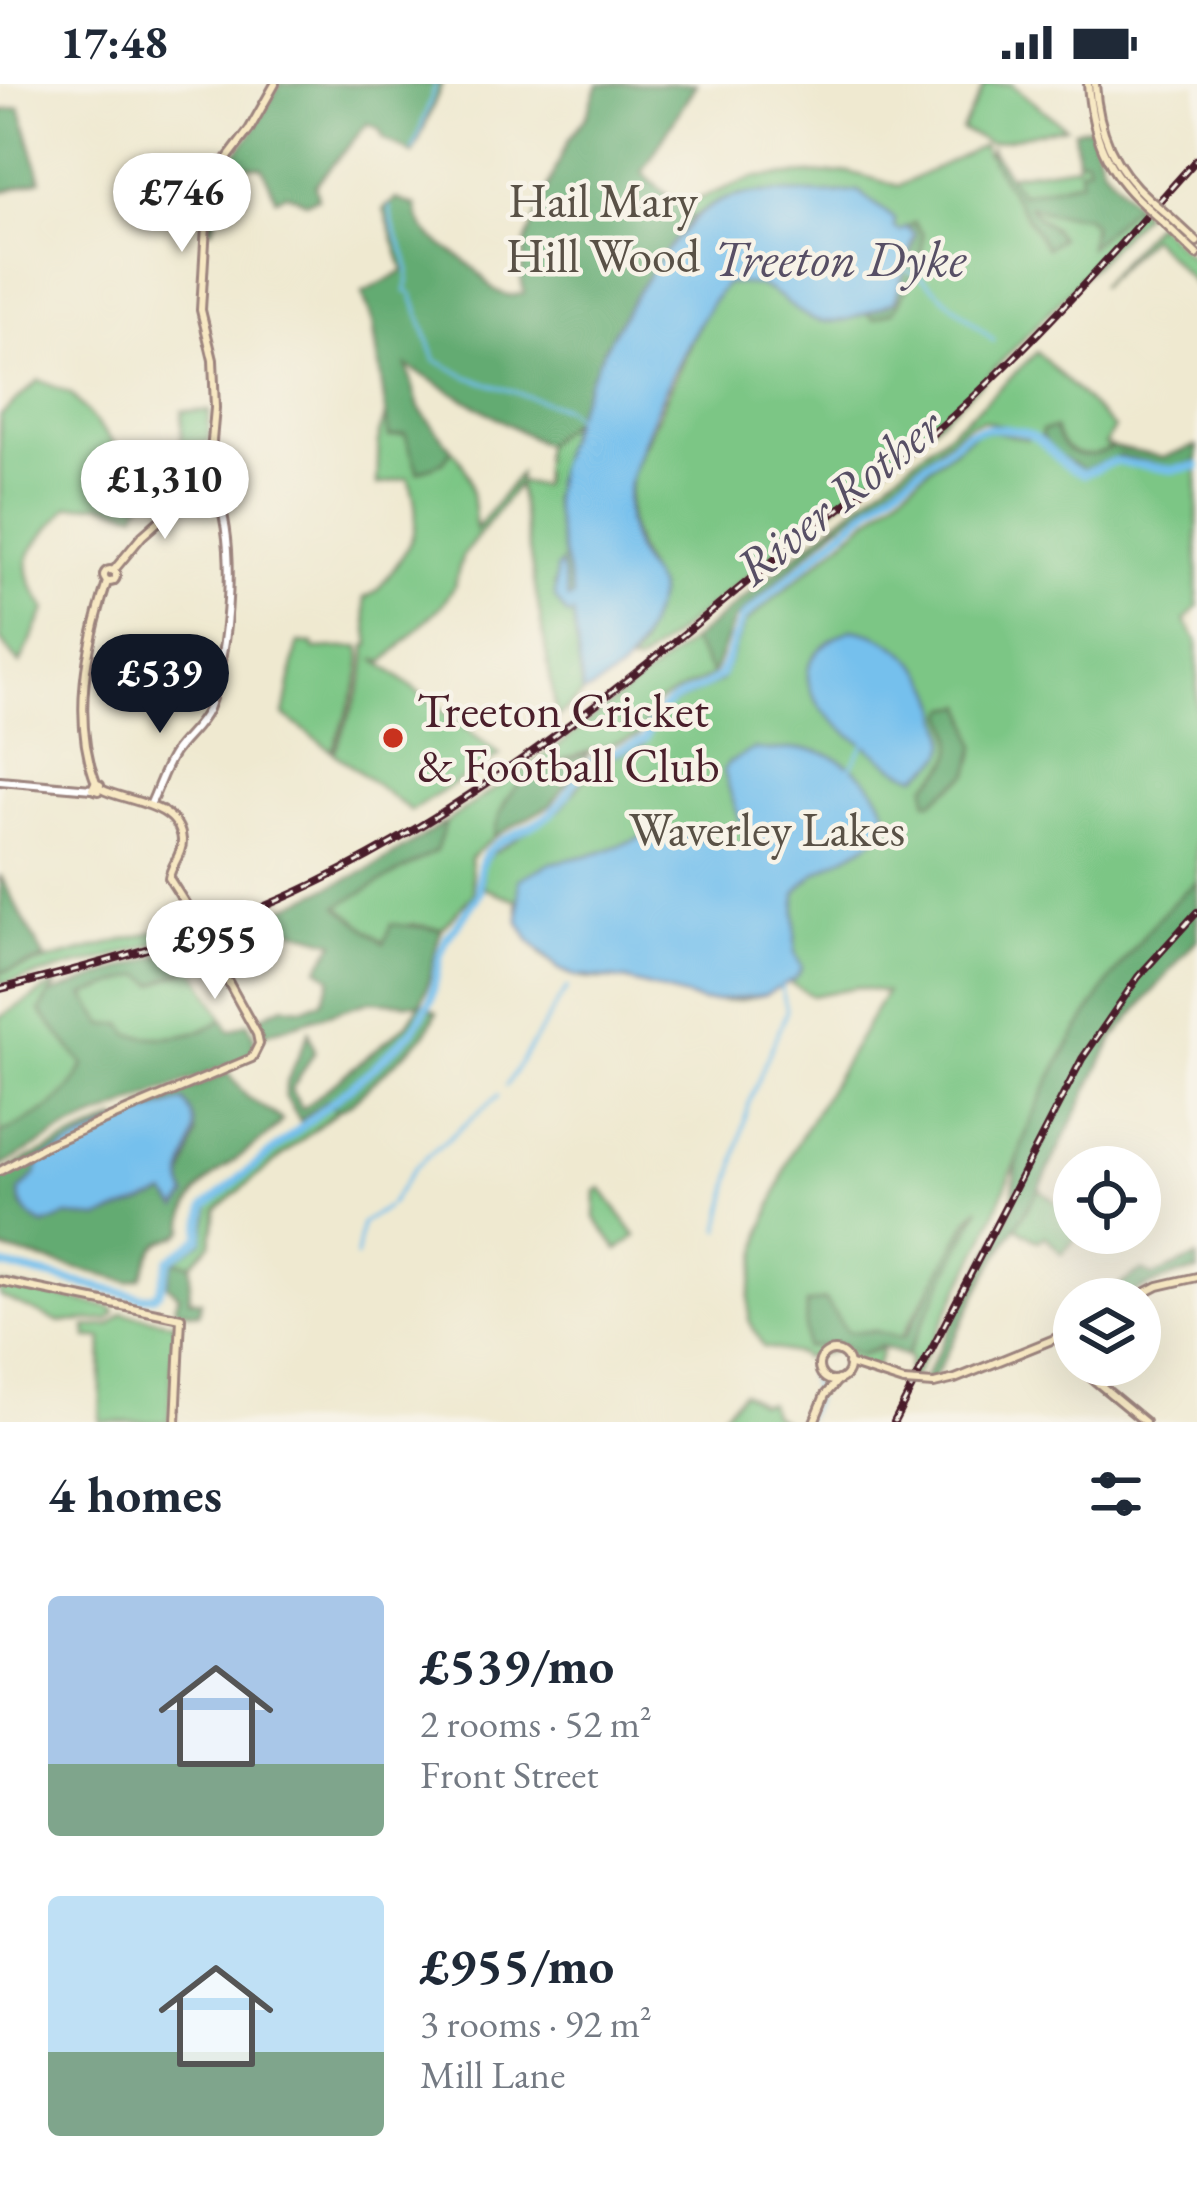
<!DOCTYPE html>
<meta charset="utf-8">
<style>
:root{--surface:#fff;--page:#f6f6f7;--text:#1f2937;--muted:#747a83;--accent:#111827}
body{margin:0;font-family:"EB Garamond",serif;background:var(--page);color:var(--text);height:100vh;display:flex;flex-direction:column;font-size:45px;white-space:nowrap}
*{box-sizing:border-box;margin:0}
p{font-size:39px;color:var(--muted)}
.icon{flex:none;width:66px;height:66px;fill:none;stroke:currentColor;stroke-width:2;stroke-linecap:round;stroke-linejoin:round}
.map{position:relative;height:1338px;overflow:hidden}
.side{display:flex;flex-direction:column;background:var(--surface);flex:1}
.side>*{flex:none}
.tools{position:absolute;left:1053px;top:1062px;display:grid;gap:24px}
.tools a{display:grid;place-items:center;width:108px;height:108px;border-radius:50%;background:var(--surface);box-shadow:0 12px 48px #0002;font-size:60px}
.price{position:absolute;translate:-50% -102px;padding:0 27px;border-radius:42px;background:#fff;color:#222;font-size:39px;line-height:78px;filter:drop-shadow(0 3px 6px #0008)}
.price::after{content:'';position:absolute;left:50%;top:72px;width:36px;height:27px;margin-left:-18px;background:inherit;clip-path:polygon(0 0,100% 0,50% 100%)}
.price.active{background:var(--accent);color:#fff}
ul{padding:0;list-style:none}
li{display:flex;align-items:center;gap:36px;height:300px;padding:0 48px}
li span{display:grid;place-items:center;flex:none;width:336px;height:240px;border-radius:12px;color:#555}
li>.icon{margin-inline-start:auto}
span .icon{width:144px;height:144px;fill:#fffc;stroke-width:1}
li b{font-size:51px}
h2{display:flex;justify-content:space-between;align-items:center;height:144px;padding:0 48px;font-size:51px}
.status{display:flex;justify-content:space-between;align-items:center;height:84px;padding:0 60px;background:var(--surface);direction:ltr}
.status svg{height:33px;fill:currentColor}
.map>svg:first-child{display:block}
.green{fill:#7bc685;stroke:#627258;stroke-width:3}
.forest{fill:#64ab72;stroke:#57654e;stroke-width:3}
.water{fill:#74c0ed;stroke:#5f708c;stroke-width:3}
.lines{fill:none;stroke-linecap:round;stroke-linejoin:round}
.stream{stroke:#74c0ed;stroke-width:3}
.river{stroke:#74c0ed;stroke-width:8}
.tertiary-casing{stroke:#9c847e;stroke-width:12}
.secondary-casing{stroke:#9c847e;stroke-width:12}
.tertiary{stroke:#fff;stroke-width:6}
.secondary{stroke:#f7e8c3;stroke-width:6}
.rail-casing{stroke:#4a1f2b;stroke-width:8}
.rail{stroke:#f7f3e8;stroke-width:3;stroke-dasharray:9;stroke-linecap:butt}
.secondary-bridge-casing{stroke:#9c847e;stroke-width:12;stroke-linecap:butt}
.secondary-bridge{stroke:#f7e8c3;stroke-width:6}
.poi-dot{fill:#c8321e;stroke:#f7f3e8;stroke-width:4.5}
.labels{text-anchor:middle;stroke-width:9;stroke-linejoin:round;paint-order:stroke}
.park-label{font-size:48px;fill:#595146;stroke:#f7f3e8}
.poi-label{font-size:48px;fill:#4a1f2b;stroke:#f7f3e8;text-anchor:start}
.water-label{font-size:51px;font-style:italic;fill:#574f65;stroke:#f7f3e8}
</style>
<div class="status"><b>17:48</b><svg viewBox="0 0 49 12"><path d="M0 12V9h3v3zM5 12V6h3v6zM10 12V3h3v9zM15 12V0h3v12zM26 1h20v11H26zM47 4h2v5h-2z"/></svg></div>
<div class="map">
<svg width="1197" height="1338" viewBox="0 0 1197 1338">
<rect width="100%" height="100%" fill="#f7f3e8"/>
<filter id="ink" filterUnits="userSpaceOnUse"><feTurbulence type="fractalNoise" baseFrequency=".00833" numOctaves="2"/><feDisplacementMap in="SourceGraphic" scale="24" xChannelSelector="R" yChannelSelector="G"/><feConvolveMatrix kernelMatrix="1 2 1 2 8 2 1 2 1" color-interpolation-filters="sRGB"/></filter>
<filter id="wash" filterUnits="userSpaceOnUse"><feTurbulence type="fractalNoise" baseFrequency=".004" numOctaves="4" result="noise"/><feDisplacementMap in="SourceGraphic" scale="48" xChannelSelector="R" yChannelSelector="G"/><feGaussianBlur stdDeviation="2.7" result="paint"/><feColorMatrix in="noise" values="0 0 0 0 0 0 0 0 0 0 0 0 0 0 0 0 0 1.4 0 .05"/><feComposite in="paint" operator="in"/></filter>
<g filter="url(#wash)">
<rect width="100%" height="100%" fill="#efe9d0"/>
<g class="green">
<path d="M985,0H1011L1065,43L990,59L962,46Z"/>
<path d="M983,61L987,71L991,66V76L1046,163L1053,144L1039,138L1029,122L1053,130L1085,132L1093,140L1090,162L1135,120L1143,130L980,300L908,364L638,580H630L640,564L658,504C633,467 623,434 632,389L710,217L726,200C742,199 758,198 773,206C784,211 792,222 802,229C821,242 847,236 867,229L874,234L921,179L915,139L900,147L893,143L895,135L858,107C815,115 769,103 726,115C715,118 703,128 693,134L680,122L755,93L849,88L899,102Z"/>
<path d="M1087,73L1089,83L1081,96L1020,111L1007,91L1077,81V75Z"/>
<path d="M1155,139L1197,179V203L1150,153L1099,203Z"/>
<path d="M1037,268L1114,344L1105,360L1112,363C1088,377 1074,374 1057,354L1042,352L1056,370L1084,386L1120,372L1173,384L1197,378V523L1185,537L1197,557V798L1122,880L1067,963L1031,1039L984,1157L913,1295H906L910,1275L906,1272L976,1127L901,1254L875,1247L847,1248L825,1216L839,1260L860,1271L883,1264L875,1286L857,1281L839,1265L803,1274L799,1270L763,1263L749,1236V1213L763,1145L792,1068L886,908L856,903L812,912L787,897C734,936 681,908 625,896C610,893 593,897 578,893C546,884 518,848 517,816L483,804L482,783L490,771L561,725L597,677L643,662L663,625L721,597L745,539L933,381L977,348L992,347L1027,355L1026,348L982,336L967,341L837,443L836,438L979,323Z"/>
<path d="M591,294L569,342L552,415L573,513L568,516L561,480L554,501L573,529L583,610L557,634L518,400L462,473L454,503L441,522L384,578L375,575L500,671L411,727L334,669C347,634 369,597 366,562L370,561L364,514C376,510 378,505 386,495C413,461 425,438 408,394L377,401L379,350L388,324L389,352L404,349L443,378L452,366C474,386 473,419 476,446L519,390V398L541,402L544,361C567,342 565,309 591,294Z"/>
<path d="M39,296L71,310L151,402L136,429L101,420L68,423C33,465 9,473 46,525L20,580L0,556V332Z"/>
<path d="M182,327H209V359H181Z"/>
<path d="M691,557L713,591L656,619L638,652C578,673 506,678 494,753L470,774L474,809L442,845L411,840L384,860L337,822L435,767L446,738L558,662Z"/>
<path d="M298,559L313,560L314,565L360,563C369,587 341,640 332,667L284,631Z"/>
<path d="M176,842L179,847L191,843L193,848L114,873L0,900V889Z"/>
<path d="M194,883L223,935C198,955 134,962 106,941C97,935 90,919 84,910L143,890L155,900Z"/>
<path d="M57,899L41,927L84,980C69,1019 36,1033 0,1050V933Z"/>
<path d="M332,1021L337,1027L217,1125L211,1159L191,1180L173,1177L203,1157L210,1122Z"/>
<path d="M601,1104L636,1152L618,1166L595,1134L596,1107Z"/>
<path d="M1039,1105L1074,1133V1149H1080L1062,1170L1046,1152L1038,1157L1015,1142Z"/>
<path d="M0,1200L112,1224L115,1228L108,1236L58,1238L0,1212Z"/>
<path d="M123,1229L175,1239L169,1338H100L102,1254H87L86,1243L110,1241Z"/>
<path d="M743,1308L759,1319H769L772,1330L784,1338H730L723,1329Z"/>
</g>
<g class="forest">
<path d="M280,0H442L413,70L384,55L379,45L368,39L315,101L318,114L306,118L287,110L276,114L262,83L231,80L212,145H208L220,90L252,49Z"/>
<path d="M598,0H696L642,89L693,134L633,215L604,265L577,332L544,361L407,282L419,324L452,366L443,378L418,388L405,350L389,353L373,238L362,209L404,187L384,125L396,115L416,122C419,156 453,164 475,185C485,195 490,206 504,210C514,213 514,211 524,209L521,193L526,157L568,56L587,31Z"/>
<path d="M20,23L41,96L0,109V27Z"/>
<path d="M1090,43L1102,81L1135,120L1089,163L1093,140L1085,132L1053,130L1030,122C1037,137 1051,140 1060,154L1046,164L991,76V66L1021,110L1081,96L1080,85L1089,82L1086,74L1077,75L1074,47Z"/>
<path d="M914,139L923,150L921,179L894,227L874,235L867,229L895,216L915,151L906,143Z"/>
<path d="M1055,344C1064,374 1087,377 1112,363L1163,373L1197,362V378L1173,384L1120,372L1084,386L1056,370L1041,351L1042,346Z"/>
<path d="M836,438L837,443L734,536L713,591L691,557Z"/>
<path d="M965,621L976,662L969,690L931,718L927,717L926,701C955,677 960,666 946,630L949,624Z"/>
<path d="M589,669L551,721L494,753C503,695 539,684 589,669Z"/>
<path d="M446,738L436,767L338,822L384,859L391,840L442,845C432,870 433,895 421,919L437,928L426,950L349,1021L337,1027L327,1016L300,1037L285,1012L286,1000L309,948L315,967L291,1006L302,1025L407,940L420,920L370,917L262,951L254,936L283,922L304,924L322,917L331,894L318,884L335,858L289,845L254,852L248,840L372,784Z"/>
<path d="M0,791L45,875L0,889Z"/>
<path d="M1197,798V855L1113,955L1039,1105L988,1188L933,1296H923L1014,1120C1001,1044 1134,843 1197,798Z"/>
<path d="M198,858L203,865L190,873L194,883L155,900L142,891L84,911L104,941L123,940L129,950C161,956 198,955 223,935L230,947L247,939L254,953V965L243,975L64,1047L0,1083V1050C35,1033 69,1019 84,981L40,927L50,910Z"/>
<path d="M228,989L246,1012L282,1036C256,1072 182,1094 185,1145C177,1156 171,1152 160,1159C149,1166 146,1184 141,1194L129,1198L0,1165V1092L25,1076L117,1035L118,1039C91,1050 20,1089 21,1119L44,1141L66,1132L100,1134L167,1110L175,1121L196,1051L184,1017L138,1031L141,1025Z"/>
<path d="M980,1123L906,1272L880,1262L860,1271L839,1260L805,1263L806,1220L825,1216L847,1248L875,1247L901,1254L906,1251L969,1135Z"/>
<path d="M1197,1173V1188C1161,1191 1135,1215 1098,1215L1142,1186L1153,1192Z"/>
<path d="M173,1177L191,1180L189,1215L201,1217L199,1229L179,1226L175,1222L179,1211L167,1201Z"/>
</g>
<g class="water">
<path d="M858,107L895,135L894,144L900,147L906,143L915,150L895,217C868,228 832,249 803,230C769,208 773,198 726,200C697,230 628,376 627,417C626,439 632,461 642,480C646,487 655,495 657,503C660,511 655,522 652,530C637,574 626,589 583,610L573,530L567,531L555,514L556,485L561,480L568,515L573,513C568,487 553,436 553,414C552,345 658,143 721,117C764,100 815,115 858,107Z"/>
<path d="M852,545C896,551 935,588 941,630C943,642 951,654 945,667C941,677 926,686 917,692C896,688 880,671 862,659C811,625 776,578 852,545Z"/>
<path d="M754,665C773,668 794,663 812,666C849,673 885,705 889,742C863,772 820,775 796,810L795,869L802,884L796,894L764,911L703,918L625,896L575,892L559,885L530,857L519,838V795L551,779L599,769L658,747L744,763L748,756C738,732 730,711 724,686L728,679Z"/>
<path d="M184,1017C214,1055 170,1078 187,1112L178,1124L166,1110L100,1134L66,1132L44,1141C30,1136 19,1122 20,1107L36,1090L40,1076L138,1031Z"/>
</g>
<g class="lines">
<g class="stream">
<path d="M413,66L436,0"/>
<path d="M390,123C392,158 416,168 406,207L412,210L435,276L468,293L563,324L575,334"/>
<path d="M904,185L921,193L994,257"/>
<path d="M850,684L864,660"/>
<path d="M506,1002L567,904"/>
<path d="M720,1146L748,1021L787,926L781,902"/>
<path d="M356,1173L362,1139L390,1121L414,1084L498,1012"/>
<path d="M804,1338L814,1316L809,1288"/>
</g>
<path class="river" d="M0,1181L141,1213L154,1212L160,1206L169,1176L200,1154L205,1123L373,984L413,946L431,916L440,871L447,854L480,809C472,744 527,759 559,721C571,707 578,687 593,677C609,666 629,665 645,655C662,607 684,618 720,592L742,535L887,409L967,349C987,340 1027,344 1044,360C1057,373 1065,384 1084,390L1114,377L1172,386L1197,382"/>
</g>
</g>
<g filter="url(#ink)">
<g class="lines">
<g class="tertiary-casing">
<g id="tertiary">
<path d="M0,697L92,705"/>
<path d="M151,719C159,702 164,684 174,669C185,653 200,643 208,625C228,578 242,438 209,398"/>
</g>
</g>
<g class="secondary-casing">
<g id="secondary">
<path d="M1088,0C1092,50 1106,87 1144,121"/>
<path d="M1095,0C1098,47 1113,83 1149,115"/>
<path d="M1170,133L1197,158"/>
<path d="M1165,140L1197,171"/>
<circle cx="204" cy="394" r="7"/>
<path d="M209,390L215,324L213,276L201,226L207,124L217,88L249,46L275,0"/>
<circle cx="110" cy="492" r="6"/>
<path d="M114,486L142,452L201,400"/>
<path d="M95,699L100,701L98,707L92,705Z"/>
<path d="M96,699C71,634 87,561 107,498"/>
<path d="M101,705C125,718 179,718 182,756C183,770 171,781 169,794L195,835"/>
<path d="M0,1087L46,1061L252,974L259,960L257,950L210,865"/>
<path d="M0,1197L181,1234L176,1338"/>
<path d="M1133,1215L1158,1202L1197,1193"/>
<path d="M1057,1254L1074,1279"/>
<circle cx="834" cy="1282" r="15"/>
<path d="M848,1280L904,1298"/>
<path d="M1076,1281L1145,1338"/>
<path d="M934,1300L955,1295L1074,1247"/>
<path d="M814,1338L825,1311L838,1296"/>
</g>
</g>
<use href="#tertiary" class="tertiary"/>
<use href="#secondary" class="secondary"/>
<g class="rail-casing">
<g id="rail">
<path d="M0,905C110,878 215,848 318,798C476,721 614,609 748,497C816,441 888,390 953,332C1041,252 1118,163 1197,75"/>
<path d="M894,1338L1082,975L1138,893L1197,828"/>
</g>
</g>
<use href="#rail" class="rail"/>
<g class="secondary-bridge-casing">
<g id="secondary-bridge">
<path d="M1149,115L1170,133"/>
<path d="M1144,121L1165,140"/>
<path d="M195,835L210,865"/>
<path d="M904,1298L934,1300"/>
</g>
</g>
<use href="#secondary-bridge" class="secondary-bridge"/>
</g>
</g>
<circle class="poi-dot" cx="393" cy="654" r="12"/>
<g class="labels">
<g class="park-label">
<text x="603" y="133">Hail Mary<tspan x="603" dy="55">Hill Wood</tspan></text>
<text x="767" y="762">Waverley Lakes</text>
</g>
<g class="poi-label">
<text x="417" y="643">Treeton Cricket<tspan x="417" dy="55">&amp; Football Club</tspan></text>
</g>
<g class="water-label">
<text x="840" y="192">Treeton Dyke</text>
<text transform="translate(838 412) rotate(-39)" y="18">River Rother</text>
</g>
</g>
</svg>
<div class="tools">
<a><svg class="icon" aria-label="locate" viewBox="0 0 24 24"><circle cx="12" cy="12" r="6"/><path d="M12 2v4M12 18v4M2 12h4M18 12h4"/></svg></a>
<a><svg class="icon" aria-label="layers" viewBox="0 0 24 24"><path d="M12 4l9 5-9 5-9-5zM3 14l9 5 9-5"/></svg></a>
</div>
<b class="price" style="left:182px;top:171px">£746</b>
<b class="price" style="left:165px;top:458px">£1,310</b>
<b class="price active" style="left:160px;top:652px">£539</b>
<b class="price" style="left:215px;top:918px">£955</b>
</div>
<section class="side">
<h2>4 homes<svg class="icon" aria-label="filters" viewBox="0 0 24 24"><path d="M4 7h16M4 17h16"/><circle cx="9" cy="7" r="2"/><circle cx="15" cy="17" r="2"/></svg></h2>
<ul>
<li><span style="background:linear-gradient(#a9c7e8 70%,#7fa58c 0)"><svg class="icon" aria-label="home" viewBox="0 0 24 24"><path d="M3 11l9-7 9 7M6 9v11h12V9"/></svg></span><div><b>£539/mo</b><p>2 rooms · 52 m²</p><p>Front Street</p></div></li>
<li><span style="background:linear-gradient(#bfe0f5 65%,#7fa58c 0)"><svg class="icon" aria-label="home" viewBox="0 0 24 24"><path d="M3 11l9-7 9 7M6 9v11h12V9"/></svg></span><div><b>£955/mo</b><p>3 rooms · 92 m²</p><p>Mill Lane</p></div></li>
</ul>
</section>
